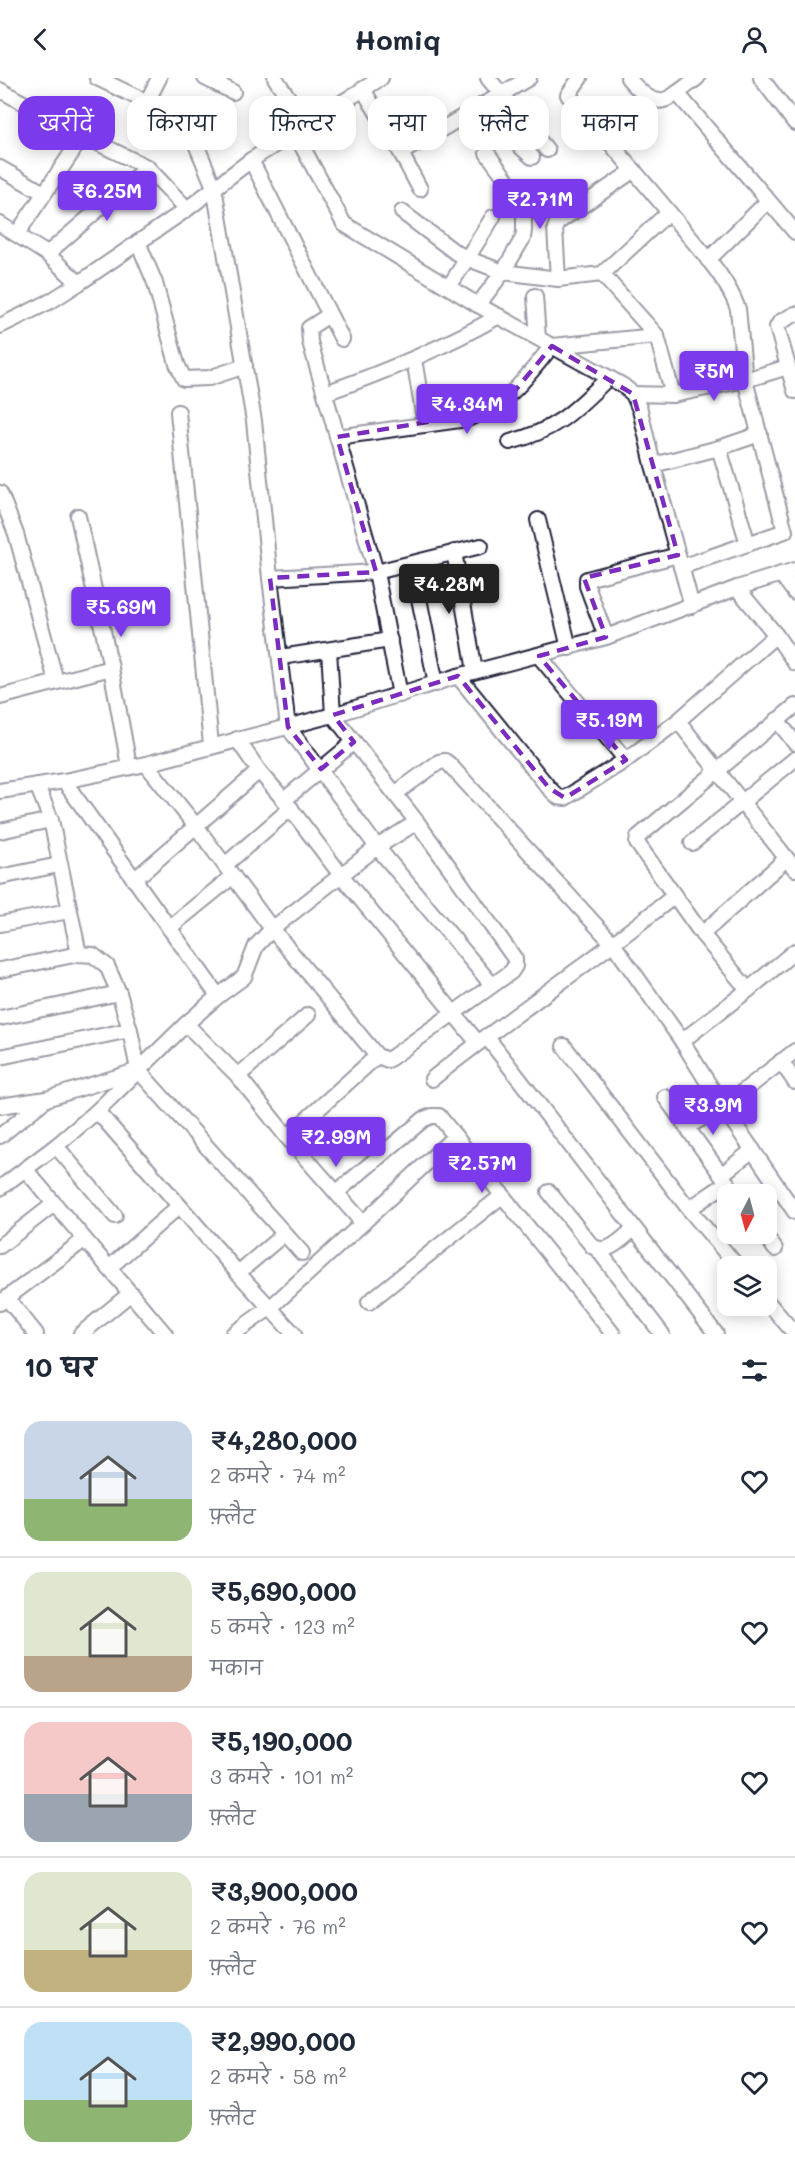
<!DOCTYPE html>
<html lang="hi">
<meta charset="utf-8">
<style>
:root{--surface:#fff;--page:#f2f2f3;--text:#1f2937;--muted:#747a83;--line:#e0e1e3;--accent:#7c3aed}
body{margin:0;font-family:Mali,"Playpen Sans Deva",sans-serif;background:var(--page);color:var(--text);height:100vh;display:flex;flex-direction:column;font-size:22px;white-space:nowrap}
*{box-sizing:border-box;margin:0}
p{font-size:20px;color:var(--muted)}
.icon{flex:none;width:33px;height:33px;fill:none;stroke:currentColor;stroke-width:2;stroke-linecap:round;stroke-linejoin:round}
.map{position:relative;height:1256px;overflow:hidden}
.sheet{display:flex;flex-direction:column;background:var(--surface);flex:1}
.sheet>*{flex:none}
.banner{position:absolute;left:18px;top:18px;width:759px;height:54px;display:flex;gap:12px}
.needle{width:39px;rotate:186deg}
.tools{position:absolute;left:717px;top:1106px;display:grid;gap:12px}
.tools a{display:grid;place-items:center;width:60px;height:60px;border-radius:12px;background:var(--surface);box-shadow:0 3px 15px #0003;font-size:30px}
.price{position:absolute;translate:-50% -51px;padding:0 14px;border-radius:6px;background:var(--accent);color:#fff;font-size:20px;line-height:39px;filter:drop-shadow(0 2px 3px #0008)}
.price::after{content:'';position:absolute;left:50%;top:36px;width:18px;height:14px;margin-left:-9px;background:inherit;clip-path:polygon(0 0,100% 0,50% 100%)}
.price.active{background:#222;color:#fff}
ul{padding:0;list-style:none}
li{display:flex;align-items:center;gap:18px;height:150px;padding:0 24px}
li+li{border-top:2px solid var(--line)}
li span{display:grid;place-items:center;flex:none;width:168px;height:120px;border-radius:18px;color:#555}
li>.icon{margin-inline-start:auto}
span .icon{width:72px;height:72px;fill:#fffc;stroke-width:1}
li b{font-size:26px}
h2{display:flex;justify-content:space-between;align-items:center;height:72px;padding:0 24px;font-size:26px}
.pill{padding:0 21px;border-radius:18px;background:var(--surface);box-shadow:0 3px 15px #0003;font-size:21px;line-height:54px}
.pill.active{background:var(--accent);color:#fff}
header{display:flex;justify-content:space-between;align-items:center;height:78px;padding:0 24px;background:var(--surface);font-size:27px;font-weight:700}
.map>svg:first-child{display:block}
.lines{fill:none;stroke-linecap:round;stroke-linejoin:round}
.minor-casing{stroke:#22223b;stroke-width:18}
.minor{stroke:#fff;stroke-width:14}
.marked{fill:none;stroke:#7b2cbf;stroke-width:4.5;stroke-dasharray:12 8;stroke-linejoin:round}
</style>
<header><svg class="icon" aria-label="back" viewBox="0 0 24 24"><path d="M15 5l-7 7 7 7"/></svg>Homiq<svg class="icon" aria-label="person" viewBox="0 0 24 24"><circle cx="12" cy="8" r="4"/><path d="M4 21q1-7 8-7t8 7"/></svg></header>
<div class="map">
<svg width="795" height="1256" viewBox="0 0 795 1256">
<rect width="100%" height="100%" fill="#fff"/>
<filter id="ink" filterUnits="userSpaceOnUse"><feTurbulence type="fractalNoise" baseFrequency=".0167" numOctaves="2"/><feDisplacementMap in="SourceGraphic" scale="12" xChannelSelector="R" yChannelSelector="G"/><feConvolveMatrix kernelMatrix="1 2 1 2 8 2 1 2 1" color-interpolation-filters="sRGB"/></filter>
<g filter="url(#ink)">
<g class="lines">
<g class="minor-casing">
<g id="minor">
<path d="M97,0L147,24L190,52L214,109L254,343L270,500L288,649L377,769L492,907"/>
<path d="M205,0L233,14"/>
<path d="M275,0L307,47"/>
<path d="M488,0L547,72"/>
<path d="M580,0L568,17C606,59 642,102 678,145C700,172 726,198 738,231L745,302L785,453L681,489"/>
<path d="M628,0C658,35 664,25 697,0"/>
<path d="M761,0L795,45"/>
<path d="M363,11L401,75L420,111"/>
<path d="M0,12L83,58L147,89L187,131"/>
<path d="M677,15L795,154"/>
<path d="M147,24L159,0"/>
<path d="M484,26L513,62L532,79"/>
<path d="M295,55L344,146L478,227L622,307L633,316L640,332L653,387L692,528"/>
<path d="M401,75L529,0"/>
<path d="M251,82L342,261"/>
<path d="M0,90L44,115"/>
<path d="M402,134L455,174L466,180L503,194L558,201L602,196L669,134"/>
<path d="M0,146L47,176L79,205"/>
<path d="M17,156L83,58"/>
<path d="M138,164L155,205L177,286L184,301L209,300L245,288"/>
<path d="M47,176L147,89"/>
<path d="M708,182L767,124"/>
<path d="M602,196L657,258L673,317"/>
<path d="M558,201L555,150L557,145L634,92"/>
<path d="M449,209L493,139"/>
<path d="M535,218L538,260"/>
<path d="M478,227L503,194L523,160L524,153V125L487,75"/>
<path d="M795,236L780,244L777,249L795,313"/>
<path d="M329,237L309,250L310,264L376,494L400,617"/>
<path d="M0,248L51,223L79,205L187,131L251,82L381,0"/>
<path d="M414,281L425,347"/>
<path d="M325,315C385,294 443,270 499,238"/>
<path d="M633,316L673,317L745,302L788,289"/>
<path d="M178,334L211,667"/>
<path d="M337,359L467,341C511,324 523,303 552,268L657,258"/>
<path d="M510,364C557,352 574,333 608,300"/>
<path d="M719,370L748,466"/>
<path d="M653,387L719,370L760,356"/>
<path d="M0,415L16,456L56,603"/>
<path d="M78,438L111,590L129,688"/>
<path d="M538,442L569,570"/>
<path d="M454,474L475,593"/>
<path d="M412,485L436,606"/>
<path d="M781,496L795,515"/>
<path d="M270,500L376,494L481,468"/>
<path d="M737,510L776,557L795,585"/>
<path d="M606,559L587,508V501L678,477"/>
<path d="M539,578L626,682"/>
<path d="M281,579L390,562"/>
<path d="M458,598L549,710L558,719L565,720L626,682L678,643L776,557"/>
<path d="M0,619L111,590"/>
<path d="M777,642L795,665"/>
<path d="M678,643L795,791"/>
<path d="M237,661L259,693L284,722L341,797L478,965"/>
<path d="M146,686L195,747L272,851L377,978L388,982L511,894L515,888V881L417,744L333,637L329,572"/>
<path d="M64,703L218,918"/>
<path d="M37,707L51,742L79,876"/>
<path d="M0,713L64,703L146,686L333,637L458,598L606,559L737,510L795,492"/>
<path d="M396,715L439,684L445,683L449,686L614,867L682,963L723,1029L795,1134"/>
<path d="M284,722L354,664"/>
<path d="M0,753L51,742"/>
<path d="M692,765L795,681"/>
<path d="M225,787L291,730"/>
<path d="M0,799L59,787"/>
<path d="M134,802L259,693"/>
<path d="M0,846L69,833"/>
<path d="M169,850L233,798"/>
<path d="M702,856L786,781"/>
<path d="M0,892L79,876L93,877L107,888L119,915L130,952L138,992L302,1175"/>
<path d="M748,912L702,856L637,765L638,759L795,628"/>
<path d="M0,940L119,915"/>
<path d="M186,946L238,998L287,1059L363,1145L271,1229L233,1256"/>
<path d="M486,958L716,1256"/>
<path d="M682,963L748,912L795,873"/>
<path d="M564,968L689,1131L737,1188"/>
<path d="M0,979L130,952"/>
<path d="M781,983L795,1004"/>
<path d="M238,998L308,937"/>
<path d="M432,1001C511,938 595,882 674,818"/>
<path d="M665,1019L735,1116"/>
<path d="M0,1028L46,1021L136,993"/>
<path d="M97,1033L238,1195L294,1256"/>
<path d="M687,1049L723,1029L795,973"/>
<path d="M0,1058L45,1022"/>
<path d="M287,1059L377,978"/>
<path d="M56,1068L115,1138"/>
<path d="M25,1091L165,1256"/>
<path d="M721,1097L753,1072"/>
<path d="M0,1110L56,1068L97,1033L186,946L218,918L244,899L256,868L272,851L377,769L417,744"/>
<path d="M337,1114L424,1041L432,1038H439L613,1256"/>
<path d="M549,1114L592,1168C608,1178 621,1161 634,1151"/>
<path d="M689,1131L727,1105"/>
<path d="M363,1145L455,1058"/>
<path d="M764,1155L775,1171"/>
<path d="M0,1168L54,1126"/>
<path d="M599,1173L662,1256"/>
<path d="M109,1190L179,1128"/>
<path d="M238,1195L284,1156"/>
<path d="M7,1220L36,1256"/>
<path d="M766,1222L795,1256"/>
<path d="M369,1224L503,1117"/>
<path d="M0,1225L84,1162"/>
<path d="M81,1256L131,1215"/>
</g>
</g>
<use href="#minor" class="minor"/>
</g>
</g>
<path d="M0 0H795V1256H0ZM552,268L633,316L678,477L584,500L606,559L539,578L626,682L565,720L549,710L458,598L333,637L354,664L321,691L288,649L270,500L376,494L337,359L482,335L513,315Z" fill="#fff" fill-opacity=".55" fill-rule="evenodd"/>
<path class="marked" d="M552,268L633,316L678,477L584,500L606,559L539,578L626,682L565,720L549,710L458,598L333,637L354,664L321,691L288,649L270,500L376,494L337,359L482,335L513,315Z"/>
</svg>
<div class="tools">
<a><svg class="needle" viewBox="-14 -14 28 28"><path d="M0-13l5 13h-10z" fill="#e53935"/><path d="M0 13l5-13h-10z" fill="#747a83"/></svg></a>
<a><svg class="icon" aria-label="layers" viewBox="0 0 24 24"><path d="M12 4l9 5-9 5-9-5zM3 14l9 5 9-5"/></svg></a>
</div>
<b class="price" style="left:107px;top:144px">₹6.25M</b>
<b class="price" style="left:540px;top:152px">₹2.71M</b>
<b class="price" style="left:714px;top:324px">₹5M</b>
<b class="price" style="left:467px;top:357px">₹4.34M</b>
<b class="price active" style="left:449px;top:537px">₹4.28M</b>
<b class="price" style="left:121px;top:560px">₹5.69M</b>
<b class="price" style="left:609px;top:673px">₹5.19M</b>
<b class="price" style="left:713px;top:1058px">₹3.9M</b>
<b class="price" style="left:336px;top:1090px">₹2.99M</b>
<b class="price" style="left:482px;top:1116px">₹2.57M</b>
<div class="banner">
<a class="pill active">खरीदें</a>
<a class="pill">किराया</a>
<a class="pill">फ़िल्टर</a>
<a class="pill">नया</a>
<a class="pill">फ़्लैट</a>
<a class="pill">मकान</a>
</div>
</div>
<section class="sheet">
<h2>10 घर<svg class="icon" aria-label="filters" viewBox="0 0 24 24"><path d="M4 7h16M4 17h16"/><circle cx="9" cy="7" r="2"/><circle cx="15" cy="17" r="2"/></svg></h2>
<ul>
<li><span style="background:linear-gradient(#c9d6e8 65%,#8fb573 0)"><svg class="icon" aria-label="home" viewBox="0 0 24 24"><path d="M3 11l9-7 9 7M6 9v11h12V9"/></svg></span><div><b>₹4,280,000</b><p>2 कमरे · 74 m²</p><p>फ़्लैट</p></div><svg class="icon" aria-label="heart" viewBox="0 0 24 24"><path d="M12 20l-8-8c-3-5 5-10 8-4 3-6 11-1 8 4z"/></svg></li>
<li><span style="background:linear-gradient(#dfe7d0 70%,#b9a48a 0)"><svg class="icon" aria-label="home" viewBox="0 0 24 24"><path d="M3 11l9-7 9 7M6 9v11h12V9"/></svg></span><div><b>₹5,690,000</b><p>5 कमरे · 123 m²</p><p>मकान</p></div><svg class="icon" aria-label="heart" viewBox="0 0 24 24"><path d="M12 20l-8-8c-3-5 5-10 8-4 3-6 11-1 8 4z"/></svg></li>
<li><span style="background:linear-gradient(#f6c9c9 60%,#9aa5b1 0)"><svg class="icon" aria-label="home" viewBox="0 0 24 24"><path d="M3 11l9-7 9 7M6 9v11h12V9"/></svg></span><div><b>₹5,190,000</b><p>3 कमरे · 101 m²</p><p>फ़्लैट</p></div><svg class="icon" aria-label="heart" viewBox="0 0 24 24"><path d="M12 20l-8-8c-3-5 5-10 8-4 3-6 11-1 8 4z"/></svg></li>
<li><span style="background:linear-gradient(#dfe7d0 65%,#c2b280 0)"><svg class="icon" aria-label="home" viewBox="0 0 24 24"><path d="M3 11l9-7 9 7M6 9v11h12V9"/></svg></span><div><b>₹3,900,000</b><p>2 कमरे · 76 m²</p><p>फ़्लैट</p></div><svg class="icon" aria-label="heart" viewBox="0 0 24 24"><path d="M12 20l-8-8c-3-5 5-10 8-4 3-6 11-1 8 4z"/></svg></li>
<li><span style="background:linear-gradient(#bfe0f5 65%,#8fb573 0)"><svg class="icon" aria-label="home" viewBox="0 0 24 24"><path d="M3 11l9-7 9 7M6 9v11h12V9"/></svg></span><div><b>₹2,990,000</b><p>2 कमरे · 58 m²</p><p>फ़्लैट</p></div><svg class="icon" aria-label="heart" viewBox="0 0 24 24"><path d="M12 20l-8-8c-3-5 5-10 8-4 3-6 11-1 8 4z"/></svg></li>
</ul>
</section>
